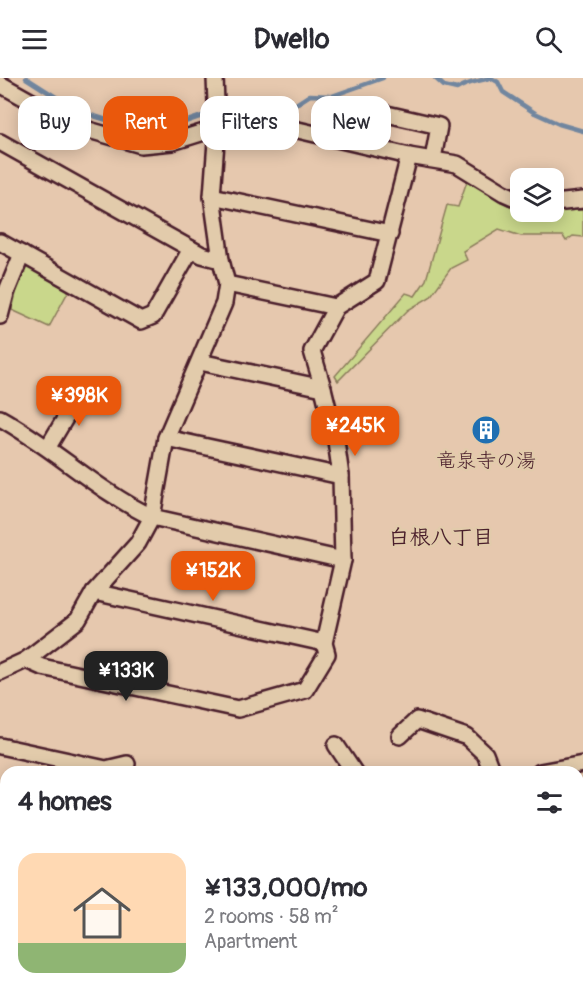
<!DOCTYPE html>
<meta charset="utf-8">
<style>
:root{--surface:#fff;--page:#f7f7f7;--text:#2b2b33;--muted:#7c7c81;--accent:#ea580c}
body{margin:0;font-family:Pangolin,"Klee One",sans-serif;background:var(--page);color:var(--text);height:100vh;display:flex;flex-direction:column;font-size:22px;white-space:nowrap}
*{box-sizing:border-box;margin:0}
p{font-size:20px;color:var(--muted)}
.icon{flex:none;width:33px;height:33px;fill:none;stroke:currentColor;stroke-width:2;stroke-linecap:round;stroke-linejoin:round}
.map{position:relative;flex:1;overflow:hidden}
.details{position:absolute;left:0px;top:688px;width:584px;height:236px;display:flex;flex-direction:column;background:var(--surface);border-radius:18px 18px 0 0;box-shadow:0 3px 15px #0003}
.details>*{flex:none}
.guide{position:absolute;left:18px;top:18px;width:548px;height:54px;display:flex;gap:12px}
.buttons{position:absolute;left:510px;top:90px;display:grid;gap:12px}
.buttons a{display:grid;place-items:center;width:54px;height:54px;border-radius:12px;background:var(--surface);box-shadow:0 3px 15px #0003;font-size:30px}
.price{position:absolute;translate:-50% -51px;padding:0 14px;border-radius:12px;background:var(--accent);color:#fff;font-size:20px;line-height:39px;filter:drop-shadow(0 2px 3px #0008)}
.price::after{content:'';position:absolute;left:50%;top:36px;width:18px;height:14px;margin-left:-9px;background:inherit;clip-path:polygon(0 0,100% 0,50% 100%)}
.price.active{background:#222;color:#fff}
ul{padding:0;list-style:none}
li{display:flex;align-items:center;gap:18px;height:150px;padding:0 18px}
li span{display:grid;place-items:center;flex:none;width:168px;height:120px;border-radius:18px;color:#555}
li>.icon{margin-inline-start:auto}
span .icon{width:72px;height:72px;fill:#fffc;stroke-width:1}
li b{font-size:26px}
h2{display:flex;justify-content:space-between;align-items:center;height:72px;padding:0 18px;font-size:26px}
.chip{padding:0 21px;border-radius:18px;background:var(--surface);box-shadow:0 3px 15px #0003;font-size:21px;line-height:54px}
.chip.active{background:var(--accent);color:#fff}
header{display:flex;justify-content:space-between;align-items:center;height:78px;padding:0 18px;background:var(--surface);font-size:27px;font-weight:800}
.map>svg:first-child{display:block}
.green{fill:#c9d78b;stroke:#8a7b5b;stroke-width:1.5}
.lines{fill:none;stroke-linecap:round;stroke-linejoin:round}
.stream{stroke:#71869f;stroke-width:4.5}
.street-casing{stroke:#4a1f2b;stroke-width:20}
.street{stroke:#e2cbab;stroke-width:15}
.labels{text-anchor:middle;stroke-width:5;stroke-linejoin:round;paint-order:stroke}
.poi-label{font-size:20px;fill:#4a1f2b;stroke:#e2cbab}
.neighbourhood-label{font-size:21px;font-weight:bold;fill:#4a1f2b;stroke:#e2cbab}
</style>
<header><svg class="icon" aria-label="menu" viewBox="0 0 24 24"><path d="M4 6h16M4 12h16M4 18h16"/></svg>Dwello<svg class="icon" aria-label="search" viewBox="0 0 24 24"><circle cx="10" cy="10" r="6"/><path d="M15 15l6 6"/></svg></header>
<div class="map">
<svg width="583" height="923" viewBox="0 0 583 923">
<rect width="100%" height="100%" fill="#e6c8ae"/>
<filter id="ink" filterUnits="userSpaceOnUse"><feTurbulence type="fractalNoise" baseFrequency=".0167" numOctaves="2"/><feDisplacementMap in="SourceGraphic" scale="12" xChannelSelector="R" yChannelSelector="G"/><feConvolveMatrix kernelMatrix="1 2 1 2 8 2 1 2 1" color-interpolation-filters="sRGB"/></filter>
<g filter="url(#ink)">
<g class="green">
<path d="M467,103L508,127L520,130V134L583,132V159L573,158L566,163L563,158H521L499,151L463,173L467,182L451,190L430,219L408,232L338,303L335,298L406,215L415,218L426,202L447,127L458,129Z"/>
<path d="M28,187L69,212L49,249L12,232L22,190Z"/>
<path d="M583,878V923H546L542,918H578V880Z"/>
</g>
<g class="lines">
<g class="stream">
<path d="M26,0L70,28L94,38L123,47L152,50L176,47L208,36L256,39"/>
<path d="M435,0L444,8L457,11C467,4 477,4 489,0"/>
<path d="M491,0L498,4L503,14L535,35L559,46L583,53"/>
<path d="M273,41L310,17L332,18L383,0"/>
</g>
<g class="street-casing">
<g id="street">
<path d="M0,6L75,48L141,67L172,64L217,50"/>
<path d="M217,42L281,48L409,78L457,86L504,115L520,122"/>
<path d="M0,64L202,177L221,182"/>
<path d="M371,68L378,34L439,48L433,81"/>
<path d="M212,118L390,156"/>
<path d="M554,125L583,122"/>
<path d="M0,164L141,243L153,238L191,171"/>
<path d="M227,206L336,229"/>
<path d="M0,238L6,215L22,176"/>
<path d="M200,284L323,310"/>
<path d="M0,340C53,369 97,413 152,439L343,482"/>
<path d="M166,360L341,398"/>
<path d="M48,369L82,312"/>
<path d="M94,514L324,565"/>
<path d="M26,582L42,589L238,631L305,612L327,576L324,565L343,482L341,398L336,363L323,310L312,273L336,229L377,203L409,78"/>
<path d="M0,594L26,582L78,542L94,514L138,465L152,439L166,360L224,225L227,206L221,182L212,118L217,50L215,0"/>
<path d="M400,658L417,642L467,659L485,676L492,694"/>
<path d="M336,667L354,694"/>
<path d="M0,668L106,691L127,686"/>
<path d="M540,694L583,686"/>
<path d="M0,748L6,749"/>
<path d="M0,777L6,770"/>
<path d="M578,808L583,806"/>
<path d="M0,892L6,885"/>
<path d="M225,918L230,923"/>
<path d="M313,918L318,923"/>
<path d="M83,923L88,918"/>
<path d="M185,923L189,918"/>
</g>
</g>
<use href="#street" class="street"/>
</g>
</g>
<defs>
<g id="building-disc" transform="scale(1.5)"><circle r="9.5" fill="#1f6fb2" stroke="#e2cbab"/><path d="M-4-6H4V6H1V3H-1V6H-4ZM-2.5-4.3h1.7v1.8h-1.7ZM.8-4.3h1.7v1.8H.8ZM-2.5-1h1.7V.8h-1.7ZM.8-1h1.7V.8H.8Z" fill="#fff"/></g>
</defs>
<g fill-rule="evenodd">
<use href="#building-disc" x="486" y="352"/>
</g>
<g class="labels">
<g class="poi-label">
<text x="486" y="389">竜泉寺の湯</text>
</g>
<g class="neighbourhood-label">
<text x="441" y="466">白根八丁目</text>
</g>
</g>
</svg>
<div class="buttons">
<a><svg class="icon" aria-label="layers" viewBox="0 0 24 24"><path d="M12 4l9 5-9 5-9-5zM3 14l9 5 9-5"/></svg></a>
</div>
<b class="price" style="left:79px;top:349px">¥398K</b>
<b class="price" style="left:355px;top:379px">¥245K</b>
<b class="price" style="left:213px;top:524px">¥152K</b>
<b class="price active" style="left:126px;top:624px">¥133K</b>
<div class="guide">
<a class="chip">Buy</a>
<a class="chip active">Rent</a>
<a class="chip">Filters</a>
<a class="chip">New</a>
</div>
<section class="details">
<h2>4 homes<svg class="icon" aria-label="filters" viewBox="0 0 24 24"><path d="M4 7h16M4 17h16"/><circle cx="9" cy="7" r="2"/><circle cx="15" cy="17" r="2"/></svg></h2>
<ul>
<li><span style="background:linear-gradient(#ffd9b3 75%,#8fb573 0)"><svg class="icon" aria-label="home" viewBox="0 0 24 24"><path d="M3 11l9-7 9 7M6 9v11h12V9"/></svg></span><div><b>¥133,000/mo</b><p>2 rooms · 58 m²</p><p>Apartment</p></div></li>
</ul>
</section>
</div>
